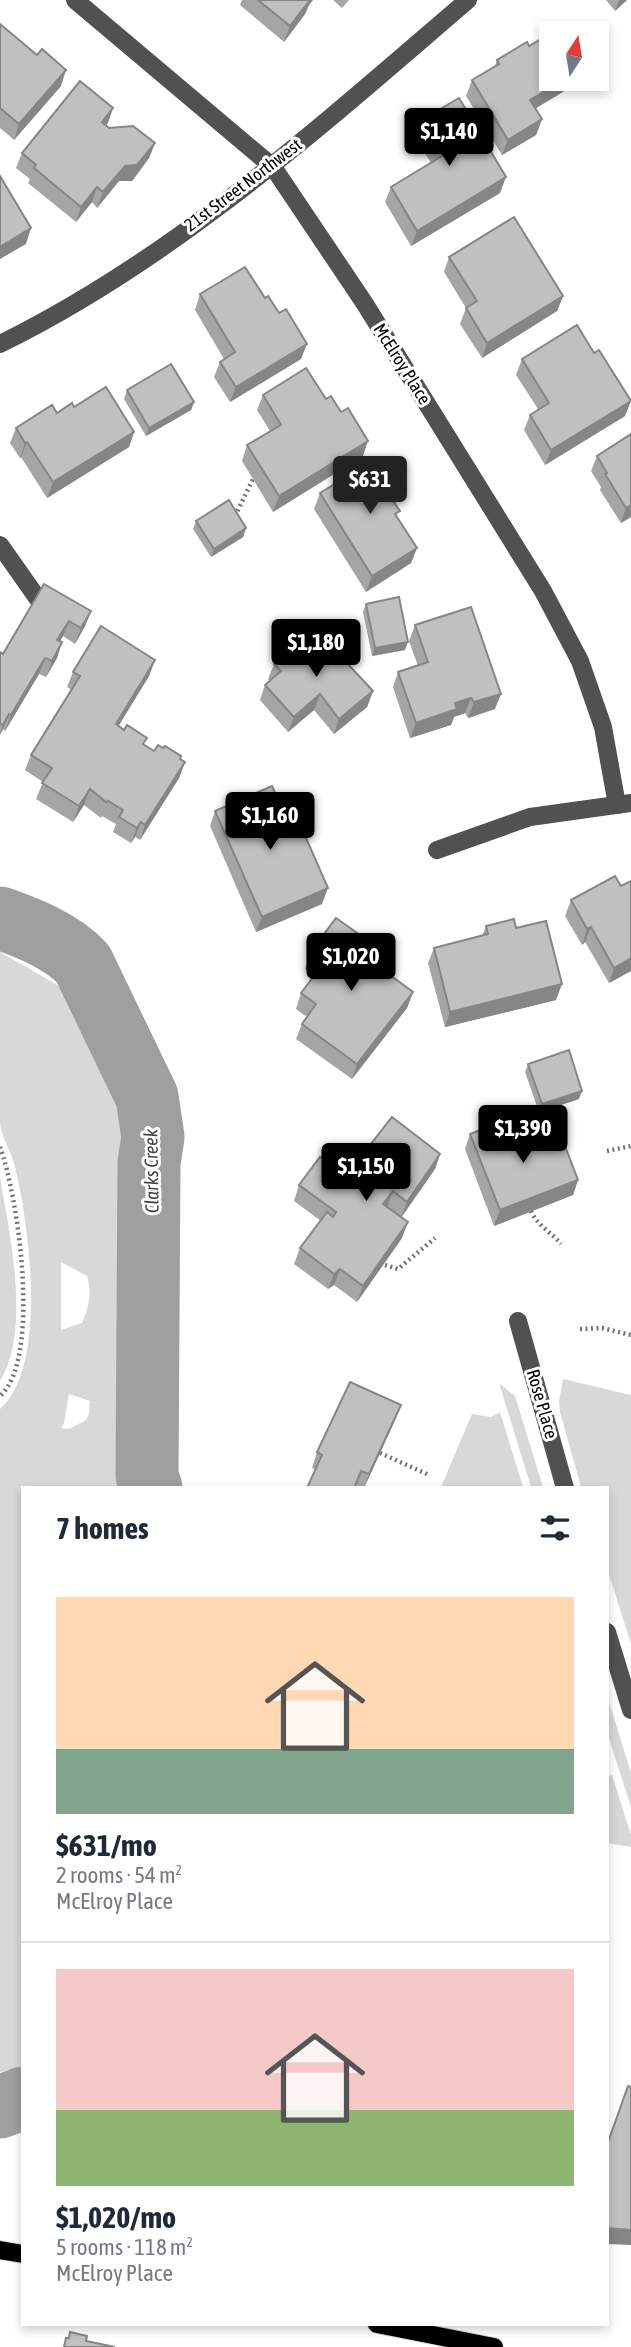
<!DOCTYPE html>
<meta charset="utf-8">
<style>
:root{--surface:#fff;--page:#f2f2f3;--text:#1f2937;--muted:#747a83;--line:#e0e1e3;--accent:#000}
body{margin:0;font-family:"Asap Condensed",sans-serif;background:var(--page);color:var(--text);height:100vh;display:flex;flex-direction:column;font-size:26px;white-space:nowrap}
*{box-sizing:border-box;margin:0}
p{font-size:23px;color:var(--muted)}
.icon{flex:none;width:38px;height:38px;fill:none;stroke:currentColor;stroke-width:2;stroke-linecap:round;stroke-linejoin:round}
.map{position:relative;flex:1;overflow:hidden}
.details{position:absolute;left:21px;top:1486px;width:588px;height:840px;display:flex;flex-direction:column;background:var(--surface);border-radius:0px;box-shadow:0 4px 10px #0003}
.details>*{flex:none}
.needle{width:46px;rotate:12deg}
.tools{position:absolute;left:539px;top:21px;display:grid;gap:14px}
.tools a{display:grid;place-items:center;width:70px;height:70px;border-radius:0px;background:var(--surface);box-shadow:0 4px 10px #0003;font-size:35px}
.price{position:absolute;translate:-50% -60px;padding:0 16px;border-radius:7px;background:var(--accent);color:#fff;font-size:23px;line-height:46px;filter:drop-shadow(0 2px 4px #0008)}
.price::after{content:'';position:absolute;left:50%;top:42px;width:21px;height:16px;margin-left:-10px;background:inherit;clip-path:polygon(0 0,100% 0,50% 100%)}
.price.selected{background:#222;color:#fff}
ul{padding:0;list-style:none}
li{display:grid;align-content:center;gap:14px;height:371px;padding:0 35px}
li+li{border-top:2px solid var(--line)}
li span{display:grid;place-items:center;height:217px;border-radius:0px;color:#555}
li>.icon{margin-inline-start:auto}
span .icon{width:126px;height:126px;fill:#fffc;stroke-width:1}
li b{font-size:30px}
h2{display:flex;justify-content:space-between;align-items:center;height:84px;padding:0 35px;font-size:30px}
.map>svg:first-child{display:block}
.green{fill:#d8d8d8;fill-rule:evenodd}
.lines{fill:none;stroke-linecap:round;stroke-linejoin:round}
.river{stroke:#9f9f9f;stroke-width:63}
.major-casing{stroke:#dbdbdb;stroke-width:20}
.path{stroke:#737373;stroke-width:4.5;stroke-dasharray:2 3.5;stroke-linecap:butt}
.minor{stroke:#515151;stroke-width:18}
.major{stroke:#000;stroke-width:18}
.wall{fill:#a5a5a5}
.shaded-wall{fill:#868686}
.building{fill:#c0c0c0;stroke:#868686;stroke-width:2}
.labels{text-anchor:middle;stroke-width:6;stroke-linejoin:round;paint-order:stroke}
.street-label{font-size:18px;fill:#000;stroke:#fff}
.water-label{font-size:19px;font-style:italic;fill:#404040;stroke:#fff}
</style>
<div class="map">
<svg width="631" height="2347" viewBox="0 0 631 2347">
<rect width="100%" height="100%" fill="#fff"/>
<g class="green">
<path d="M0,952L73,994L100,1049L127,1125L133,1477L130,1487L23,1488V2067L0,2072V1409C49,1366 29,1221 14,1163C10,1149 1,1136 0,1123C0,1105 0,1087 0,1069C0,1030 0,991 0,952ZM61,1262L87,1276C92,1293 89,1307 82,1323L61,1330ZM69,1394L90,1401L89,1414L86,1420L69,1429L61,1428L64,1423Z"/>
<path d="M0,1178C10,1234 31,1331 0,1381Z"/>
<path d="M563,1379L631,1395V1644L607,1568V1488L581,1487L560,1412L559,1401Z"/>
<path d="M499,1383L515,1396L543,1487H531Z"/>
<path d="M500,1412L523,1487H441L472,1414L491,1417Z"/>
<path d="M607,1695L631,1773V1807L607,1732Z"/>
<path d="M612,1775L631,1835V1847L607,1843V1777Z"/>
</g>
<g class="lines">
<g class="river">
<path d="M0,918C28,928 62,941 83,964L147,1097L153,1137L149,1163L147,1476L151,1488"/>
<path d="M0,2107L23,2098"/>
</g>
<g class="major-casing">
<g id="major">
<path d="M0,2250L23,2254"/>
<path d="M377,2324L494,2347"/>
</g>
</g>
<g class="path">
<path d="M235,516L253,479"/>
<path d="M0,1147C18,1195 42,1359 0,1396"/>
<path d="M607,1151L631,1146"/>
<path d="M531,1211C536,1224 552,1233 561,1244"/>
<path d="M385,1265L398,1269L435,1238"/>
<path d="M580,1329L602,1328L631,1335"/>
<path d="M380,1453L427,1474"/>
</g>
<g class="minor">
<path d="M75,0L273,167L365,304L543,591L580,661L603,727L617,805"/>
<path d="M0,344C175,258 321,126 468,0"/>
<path d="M0,545L38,599"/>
<path d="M437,850L530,817L631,803"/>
<path d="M518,1321L565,1488"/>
<path d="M607,1632L631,1710"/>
</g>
<use href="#major" class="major"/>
</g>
<g class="wall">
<path d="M242,0H313L309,5L305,14L284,42L240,5Z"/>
<path d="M333,0H349L342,8Z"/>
<path d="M606,0H627L615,11Z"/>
<path d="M0,24L61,86L14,140L0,128Z"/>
<path d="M497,60L551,79H582L581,81L535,109L542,119L536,135L502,155L466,96L472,80L495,66Z"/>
<path d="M113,108L106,125L109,128L155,143L149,158L132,181H119L97,208L92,202L76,222L28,183L30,179L16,168L22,153Z"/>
<path d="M420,121L500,193L411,246L385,202L391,187L431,163L415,137Z"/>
<path d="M449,257L563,296L557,311L482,358L460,324L466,308L444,272Z"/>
<path d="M200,294L301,359L230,402L214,377L220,362L224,359L195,310Z"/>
<path d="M522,359L625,416L545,465L524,430L530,415L538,409L516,375Z"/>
<path d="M127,390L194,402L191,410L146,436L124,399Z"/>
<path d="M263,395L363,456L273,512L242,461L247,445L270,431L257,410Z"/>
<path d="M74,407L134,432L129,447L47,498L21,457L20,458L10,443L16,428Z"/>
<path d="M631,434V517L621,523L600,490L601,487L591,471L597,456Z"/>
<path d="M320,493H399L395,504L397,517L417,548L411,563L366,592L314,509Z"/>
<path d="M196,521L246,528L243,537L211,557L193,529Z"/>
<path d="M366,604L405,650L372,656L363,612Z"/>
<path d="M91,611L85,626L75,644L63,636L60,641L62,642L57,658L46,677L39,674L5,731L3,729L0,735V652L3,654Z"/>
<path d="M415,625L495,709L468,718L465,713L454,717L451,725L410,738L393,687L398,672L418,666L409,641Z"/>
<path d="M155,660L149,676L118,726L154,751L180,759L185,762L179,778L140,840L135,837L131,843L113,832L116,824L102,816L101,818L84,805L73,822L36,799L43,782L25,770L31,755L72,690L67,687L73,672Z"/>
<path d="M274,664H342L373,691L367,707L334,734L314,710L288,732L260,700L265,685L270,681L268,679Z"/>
<path d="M215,811L294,835L322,904L256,932L210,826Z"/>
<path d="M571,900L631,971L609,983L585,942L582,945L565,916Z"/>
<path d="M486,926L516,928L556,1000L445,1027L428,963L434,948L482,936Z"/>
<path d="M384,952L379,967L413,992L407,1008L352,1079L296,1039L302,1024L307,1017L296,1009L301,993L314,976L305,969L310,953Z"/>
<path d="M528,1064L579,1099L539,1112L525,1072Z"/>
<path d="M470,1134L508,1147L578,1180L573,1195L494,1226L465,1149Z"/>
<path d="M364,1153L440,1154L435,1169L401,1217L402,1238L357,1302L334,1285L328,1289L294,1264L300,1248L321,1221L294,1201L299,1185L357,1184L365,1174L358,1169Z"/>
<path d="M395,1420L364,1488H359L312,1468L317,1452Z"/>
</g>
<g class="shaded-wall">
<path d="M307,0H313L309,5L305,14L284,42L290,26Z"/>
<path d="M619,0H627L615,11Z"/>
<path d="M66,70L61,86L14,140L19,124Z"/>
<path d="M565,79H582L581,81L524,115L530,100Z"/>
<path d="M113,108L108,123L97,137L102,122Z"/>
<path d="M542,119L536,135L502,155L508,140Z"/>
<path d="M155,143L149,158L132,181H119L97,208L103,192L125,166Z"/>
<path d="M506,177L500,193L411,246L417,231Z"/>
<path d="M97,187L92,202L76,222L81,207Z"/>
<path d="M31,228L26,244L0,259V247Z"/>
<path d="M563,296L557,311L482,358L487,343Z"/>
<path d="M307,344L301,359L230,402L236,387Z"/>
<path d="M631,401L625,416L545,465L551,450Z"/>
<path d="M194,402L191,410L146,436L149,428Z"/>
<path d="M134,432L129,447L47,498L53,482Z"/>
<path d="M368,441L363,456L273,512L279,496Z"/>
<path d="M27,442L21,457L20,458L25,443Z"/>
<path d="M399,493L394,508L391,498Z"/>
<path d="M631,505V517L621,523L626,508Z"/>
<path d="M246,528L243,537L211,557L214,549Z"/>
<path d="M417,548L411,563L366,592L372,576Z"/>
<path d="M91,611L85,626L75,644L81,628Z"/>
<path d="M69,621L63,636L52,655L57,640Z"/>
<path d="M62,642L57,658L46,677L52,661Z"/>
<path d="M408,642L405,650L372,656L375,648Z"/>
<path d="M45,658L39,674L5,731L11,715Z"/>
<path d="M155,660L149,676L110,740L116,724Z"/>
<path d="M373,691L367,707L334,734L339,719Z"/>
<path d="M320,694L314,710L288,732L294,717Z"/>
<path d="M501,694L495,709L468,718L474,702Z"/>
<path d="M471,698L465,713L454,717L451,725L410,738L416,723L455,703Z"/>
<path d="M9,714L3,729L0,735L3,725Z"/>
<path d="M185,762L179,778L140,840L145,825Z"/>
<path d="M90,789L84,805L73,822L79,806Z"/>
<path d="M141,822L135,837L131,843L137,828Z"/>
<path d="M328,888L322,904L256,932L262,917Z"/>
<path d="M591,927L585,942L582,945L587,929Z"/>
<path d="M384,952L379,967L375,964Z"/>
<path d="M631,958V971L609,983L614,968Z"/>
<path d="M562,984L556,1000L445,1027L450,1012Z"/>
<path d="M413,992L407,1008L352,1079L357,1064Z"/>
<path d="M582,1091L579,1099L539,1112L542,1104Z"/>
<path d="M440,1154L435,1169L401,1218L407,1202Z"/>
<path d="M578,1180L573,1195L494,1226L500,1210Z"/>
<path d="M393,1191L387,1207L383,1204Z"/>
<path d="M408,1222L402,1238L357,1302L363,1286Z"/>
<path d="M340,1269L334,1285L328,1289L334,1274Z"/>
<path d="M401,1405L395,1420L364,1488L369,1474Z"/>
<path d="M607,2228L631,2230V2245L607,2244Z"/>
</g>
<g class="building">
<path d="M258,0H310L290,26Z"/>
<path d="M0,24L37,55L42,49L66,70L19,124L0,108Z"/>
<path d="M563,26L566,31L575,26L579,33H551V79H565L530,100L542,119L508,140L472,80L499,64L497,60L527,42L529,46Z"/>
<path d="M80,81L113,108L102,122L109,128L133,126L155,143L137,165L125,166L103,192L97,187L81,207L34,168L36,165L22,153Z"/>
<path d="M459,98L506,177L417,231L391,187L442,156L420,121Z"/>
<path d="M0,176L31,228L0,247Z"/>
<path d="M514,217L563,296L487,343L466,308L477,301L449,257Z"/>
<path d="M245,267L265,298L268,296L279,313L286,309L307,344L236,387L220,362L235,352L200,294Z"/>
<path d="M577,325L594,353L599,350L631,401L551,450L530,415L549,403L522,359Z"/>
<path d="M171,364L194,402L149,428L127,390Z"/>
<path d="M306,368L326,399L331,396L341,412L348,408L368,441L279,496L247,445L281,425L263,395Z"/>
<path d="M106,387L134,432L53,482L27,442L25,443L16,428L52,405L57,413L72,403L74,407Z"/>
<path d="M631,434V505L626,508L605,474L607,473L597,456Z"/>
<path d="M377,458L399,493L391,498L400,511L395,514L417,548L372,576L320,493Z"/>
<path d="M229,500L246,528L214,549L196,521Z"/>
<path d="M44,584L91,611L81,628L69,621L57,640L62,642L52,661L45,658L11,715L9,714L3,725L0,723V652L3,654Z"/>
<path d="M399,597L408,642L375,648L366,604Z"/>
<path d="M471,607L501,694L474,702L471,698L455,703L457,709L416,723L398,672L428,662L415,625Z"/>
<path d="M101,626L155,660L116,724L124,730L127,725L147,738L143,744L154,751L158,745L163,748L165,746L181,756L180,759L185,762L145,825L141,822L137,828L119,817L123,810L108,801L106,802L90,789L79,806L42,783L52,768L31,755L80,676L73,672Z"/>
<path d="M312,631L342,664L345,661L373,691L339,719L320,694L294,717L265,685L281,671L274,664Z"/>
<path d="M272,786L294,835L303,831L328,888L262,917L215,811Z"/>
<path d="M615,876L621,886L631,881V958L614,968L591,927L587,929L571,900Z"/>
<path d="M336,918L384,952L375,964L413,992L357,1064L302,1024L316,1004L301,993L324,963L310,953Z"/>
<path d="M514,919L516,928L546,921L562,984L450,1012L434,948L488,934L486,926Z"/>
<path d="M569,1050L582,1091L542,1104L528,1064Z"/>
<path d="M392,1117L440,1154L407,1202L393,1191L383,1204L408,1222L363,1286L340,1269L334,1274L300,1248L327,1212L333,1217L336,1212L299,1185L320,1157L357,1184L374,1162L364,1153Z"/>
<path d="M498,1123L508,1147L558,1128L578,1180L500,1210L470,1134Z"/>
<path d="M350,1382L401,1405L369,1474L361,1471L354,1488H307L322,1455L317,1452Z"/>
<path d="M628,2086L631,2087V2230L607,2228V2145Z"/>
<path d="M70,2332L87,2336L86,2341L115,2347H64L66,2338H69Z"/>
</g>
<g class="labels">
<g class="street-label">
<text transform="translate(243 185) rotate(-37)" y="6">21st Street Northwest</text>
<text transform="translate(402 364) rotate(58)" y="6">McElroy Place</text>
<text transform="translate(542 1404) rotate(74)" y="6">Rose Place</text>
</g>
<g class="water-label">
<text transform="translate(151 1171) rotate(-91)" y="7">Clarks Creek</text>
</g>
</g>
</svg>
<div class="tools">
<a><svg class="needle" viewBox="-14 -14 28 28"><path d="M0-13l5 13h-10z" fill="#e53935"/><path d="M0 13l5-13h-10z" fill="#747a83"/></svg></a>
</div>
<b class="price" style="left:449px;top:168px">$1,140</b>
<b class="price selected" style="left:370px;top:516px">$631</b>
<b class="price" style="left:316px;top:679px">$1,180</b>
<b class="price" style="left:270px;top:852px">$1,160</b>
<b class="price" style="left:351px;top:993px">$1,020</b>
<b class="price" style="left:523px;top:1165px">$1,390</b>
<b class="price" style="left:366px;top:1203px">$1,150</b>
<section class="details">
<h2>7 homes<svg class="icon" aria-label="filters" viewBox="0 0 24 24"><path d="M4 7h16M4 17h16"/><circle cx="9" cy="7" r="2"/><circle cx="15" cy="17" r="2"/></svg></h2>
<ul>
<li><span style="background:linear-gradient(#ffd9b3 70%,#7fa58c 0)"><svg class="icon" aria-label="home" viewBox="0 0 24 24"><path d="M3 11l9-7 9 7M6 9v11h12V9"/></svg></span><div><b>$631/mo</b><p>2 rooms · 54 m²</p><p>McElroy Place</p></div></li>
<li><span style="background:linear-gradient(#f6c9c9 65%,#8fb573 0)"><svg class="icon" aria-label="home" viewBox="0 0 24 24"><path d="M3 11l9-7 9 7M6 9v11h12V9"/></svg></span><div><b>$1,020/mo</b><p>5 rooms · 118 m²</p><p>McElroy Place</p></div></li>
</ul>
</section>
</div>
